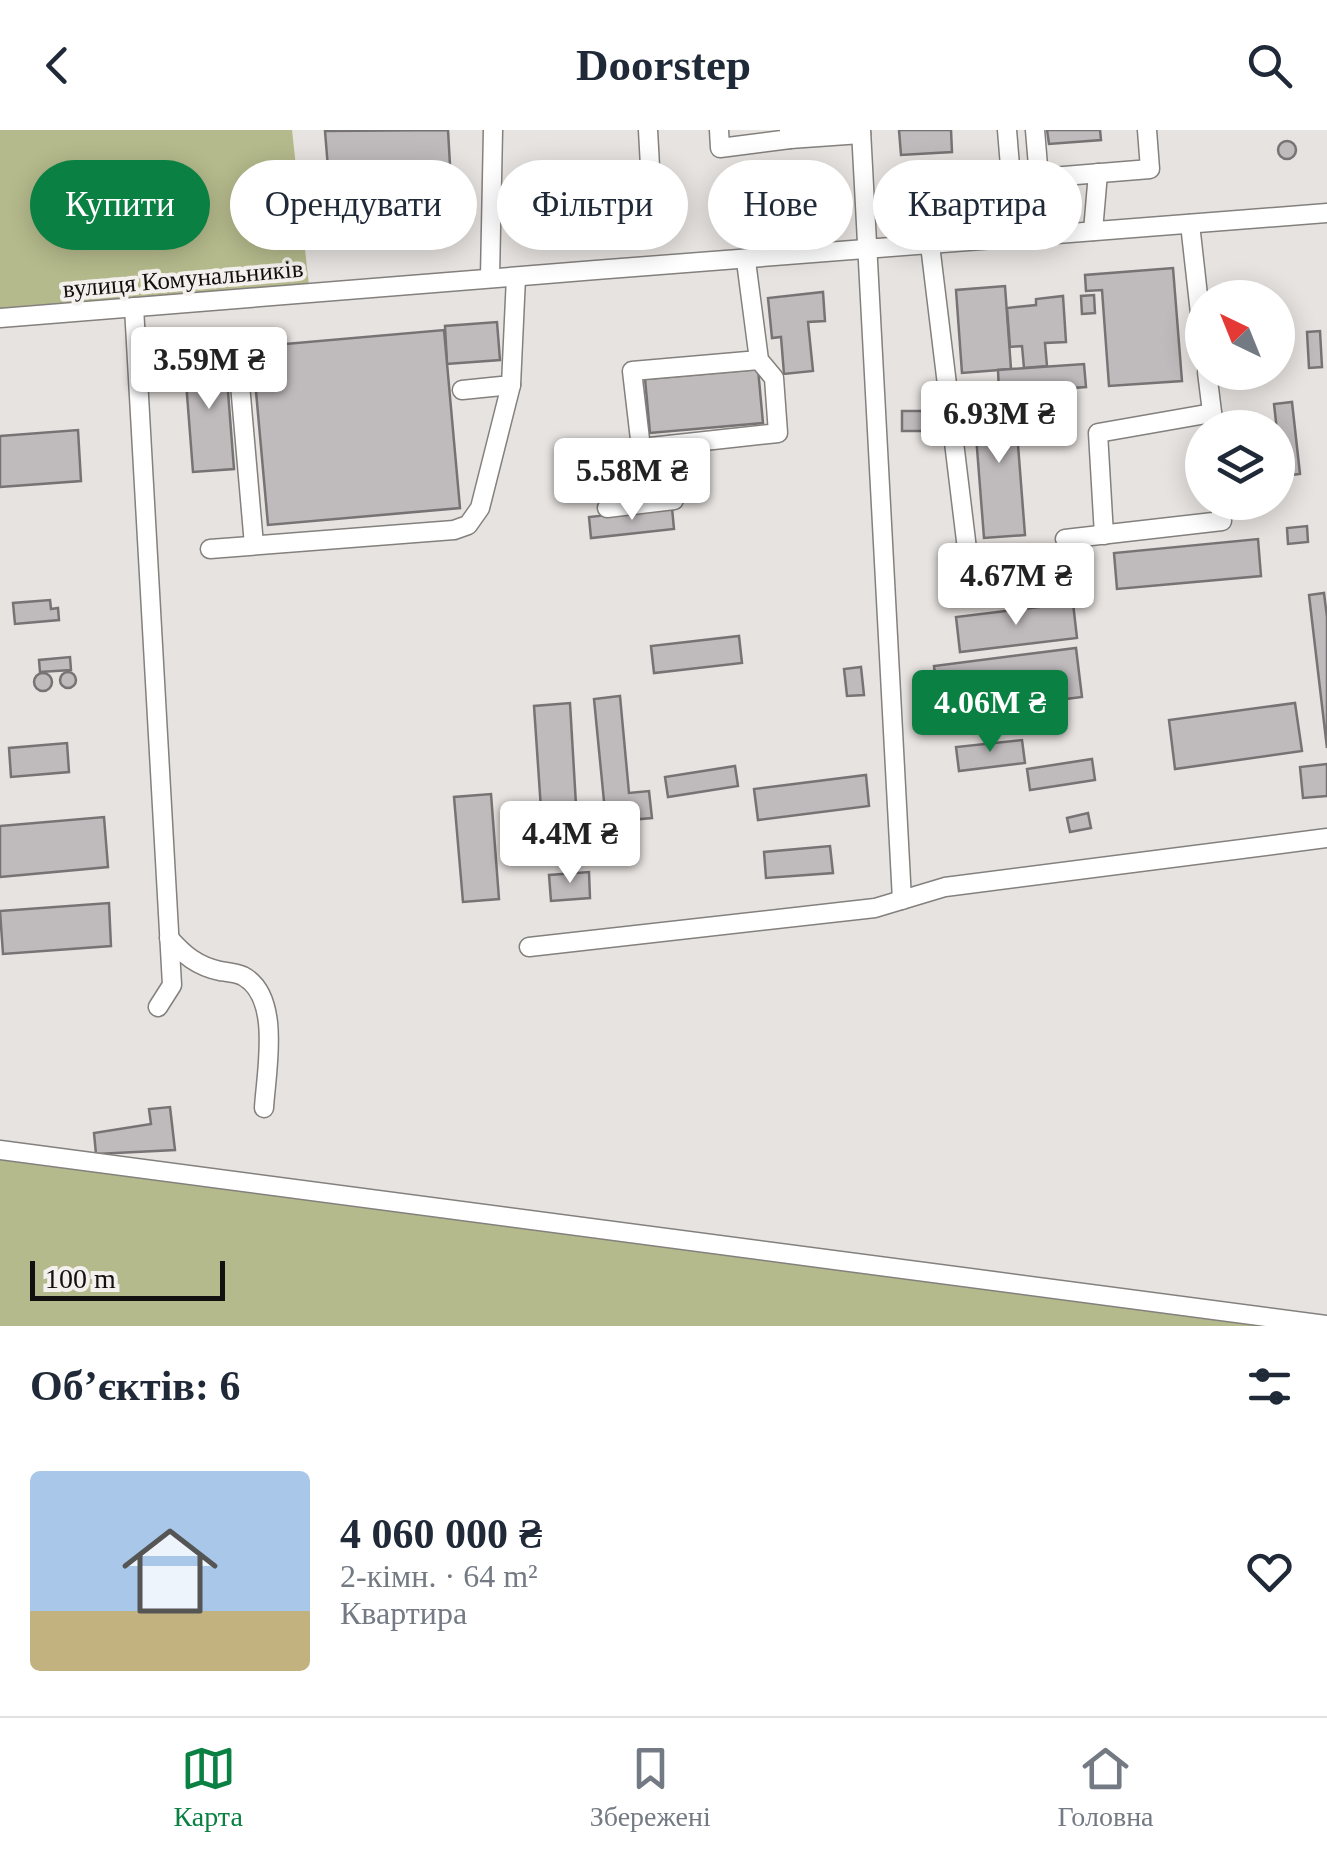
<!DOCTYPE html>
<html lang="uk">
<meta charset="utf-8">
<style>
:root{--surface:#fff;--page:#f6f6f7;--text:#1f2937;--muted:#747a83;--line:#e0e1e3;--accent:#0b8043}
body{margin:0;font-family:Georgia,serif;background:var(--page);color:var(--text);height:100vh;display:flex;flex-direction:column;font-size:38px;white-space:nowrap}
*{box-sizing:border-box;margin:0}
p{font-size:32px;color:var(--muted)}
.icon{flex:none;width:55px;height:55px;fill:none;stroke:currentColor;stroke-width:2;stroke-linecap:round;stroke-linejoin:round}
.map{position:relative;height:1196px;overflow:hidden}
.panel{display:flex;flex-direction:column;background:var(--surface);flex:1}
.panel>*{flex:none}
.hud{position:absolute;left:30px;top:30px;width:1268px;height:90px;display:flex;gap:20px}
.needle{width:65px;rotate:317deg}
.controls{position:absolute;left:1185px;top:150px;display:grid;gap:20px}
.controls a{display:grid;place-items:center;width:110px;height:110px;border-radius:50%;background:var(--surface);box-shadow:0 5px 25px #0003;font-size:50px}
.scale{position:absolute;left:30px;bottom:25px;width:195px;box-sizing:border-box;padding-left:10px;border:5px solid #121110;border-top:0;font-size:28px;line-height:35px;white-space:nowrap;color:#121110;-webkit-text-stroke:8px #f4f0ed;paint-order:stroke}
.price{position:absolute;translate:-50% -85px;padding:0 22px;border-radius:10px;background:#fff;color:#222;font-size:32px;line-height:65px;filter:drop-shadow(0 2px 5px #0008)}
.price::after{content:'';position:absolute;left:50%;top:60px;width:30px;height:22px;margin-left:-15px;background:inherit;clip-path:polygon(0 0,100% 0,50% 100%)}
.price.on{background:var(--accent);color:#fff}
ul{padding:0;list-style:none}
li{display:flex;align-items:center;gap:30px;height:250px;padding:0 30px}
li+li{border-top:2px solid var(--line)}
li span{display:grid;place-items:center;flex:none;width:280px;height:200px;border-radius:10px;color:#555}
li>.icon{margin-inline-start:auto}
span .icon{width:120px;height:120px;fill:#fffc;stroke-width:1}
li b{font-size:42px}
h2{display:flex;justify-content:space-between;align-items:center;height:120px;padding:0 30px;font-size:42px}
.tag{padding:0 35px;border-radius:45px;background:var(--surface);box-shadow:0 5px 25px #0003;font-size:35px;line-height:90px}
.tag.on{background:var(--accent);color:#fff}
header{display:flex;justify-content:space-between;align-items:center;height:130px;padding:0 30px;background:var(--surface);font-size:45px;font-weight:700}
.dock{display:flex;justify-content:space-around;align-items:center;height:140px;border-top:2px solid var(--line);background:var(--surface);font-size:28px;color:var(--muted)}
.dock a{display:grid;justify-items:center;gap:5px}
.dock .on{color:var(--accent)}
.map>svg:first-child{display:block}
.green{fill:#b5ba8c}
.building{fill:#bfbabc;stroke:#777375;stroke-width:2.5}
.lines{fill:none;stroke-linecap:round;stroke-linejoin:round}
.minor-casing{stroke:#83807d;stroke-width:21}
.minor{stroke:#fff;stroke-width:18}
.labels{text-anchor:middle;stroke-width:8;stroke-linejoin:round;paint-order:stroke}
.street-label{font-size:25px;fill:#121110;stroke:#f4f0ed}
</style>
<header><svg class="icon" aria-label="back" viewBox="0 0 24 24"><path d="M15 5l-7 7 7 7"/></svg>Doorstep<svg class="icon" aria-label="search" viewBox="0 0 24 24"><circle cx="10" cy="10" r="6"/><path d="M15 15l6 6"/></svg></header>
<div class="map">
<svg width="1327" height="1196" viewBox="0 0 1327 1196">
<rect width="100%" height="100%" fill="#e7e3e0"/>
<g class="green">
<path d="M0,0H292L310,165L0,191Z"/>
<path d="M0,1012L334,1055L1327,1196H0Z"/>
</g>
<g class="building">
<path d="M448,0L450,35L413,37L414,44L374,47L373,35L328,38L325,1Z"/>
<path d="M899,0H951L952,22L901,25Z"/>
<path d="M1047,0H1100L1101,10L1049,14Z"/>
<circle cx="1287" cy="20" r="9"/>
<path d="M1173,138L1182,251L1109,256L1102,160L1086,161L1085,145Z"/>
<path d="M1005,156L1011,239L962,243L956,160Z"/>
<path d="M823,162L825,191L808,192L813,241L784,244L781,207L772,208L768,168Z"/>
<path d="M1094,165L1095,183L1082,184L1081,166Z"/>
<path d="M1063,166L1066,212L1045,213L1047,236L1024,238L1022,216L1010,217L1007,178L1036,175V169Z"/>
<path d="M497,192L500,230L447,234L445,196Z"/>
<path d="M444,200L460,378L268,395L252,217Z"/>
<path d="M1320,201L1322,237L1309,238L1307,202Z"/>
<path d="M225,223L234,339L193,342L184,226Z"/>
<path d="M1084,234L1086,257L999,263L998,240Z"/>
<path d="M758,239L763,293L650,303L645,249Z"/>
<path d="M1014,263L1025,405L984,408L973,267Z"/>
<path d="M1292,272L1300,344L1282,346L1274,274Z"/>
<rect x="902" y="281" width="31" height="20"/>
<path d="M78,300L81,351L0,357V306Z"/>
<path d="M655,334L657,363L616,365L614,336Z"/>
<path d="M672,378L674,399L591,408L589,387Z"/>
<path d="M1307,396L1308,412L1288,414L1287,398Z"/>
<path d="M1258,409L1261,446L1117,459L1114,423Z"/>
<path d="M1034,431L1037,459L975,466L972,437Z"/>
<path d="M1324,463L1327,487V618L1309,465Z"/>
<path d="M50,470L51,479L58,478L59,490L15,494L13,473Z"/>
<path d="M1073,473L1077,508L960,522L956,487Z"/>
<path d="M739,506L742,533L654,543L651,516Z"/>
<path d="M1076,518L1082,567L940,585L934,536Z"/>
<path d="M70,527L71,540L40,542L39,530Z"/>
<path d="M861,537L864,565L847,566L844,539Z"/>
<circle cx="68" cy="550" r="8"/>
<circle cx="43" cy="552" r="9"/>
<path d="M620,566L629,663L649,661L652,688L606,692L594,569Z"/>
<path d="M570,573L577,692L542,694L534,576Z"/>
<path d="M1295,573L1302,621L1175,639L1169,590Z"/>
<path d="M1022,610L1025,633L959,641L956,617Z"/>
<path d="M67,613L69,642L11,647L9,618Z"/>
<path d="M1092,629L1095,650L1030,660L1027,639Z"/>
<path d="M1327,634V666L1303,668L1300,637Z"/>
<path d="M735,636L738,656L668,667L665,647Z"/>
<path d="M866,645L869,676L758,690L754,659Z"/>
<path d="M491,664L499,769L463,772L454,667Z"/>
<path d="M1088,683L1091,698L1070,702L1067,688Z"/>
<path d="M104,687L108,737L0,747V696Z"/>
<path d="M830,716L833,743L766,748L764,722Z"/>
<path d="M589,742L590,768L551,771L549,745Z"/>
<path d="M109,773L111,816L3,824L0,781Z"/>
<path d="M170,977L175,1020L96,1024L94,1003L151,994L149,979Z"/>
</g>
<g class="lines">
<g class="minor-casing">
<g id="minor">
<path d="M648,0L652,73"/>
<path d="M719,0L720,18L790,9L789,0"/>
<path d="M861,0L902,770"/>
<path d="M1007,0L1016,109"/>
<path d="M1035,0L1039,48L1150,39L1147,0"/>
<path d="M790,9L861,4"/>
<path d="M1190,94L1202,201"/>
<path d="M1093,101L1098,43"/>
<path d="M930,115L967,419"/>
<path d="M746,131L759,230L632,241L641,318L778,303L774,248L759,230"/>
<path d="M490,147L493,0"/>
<path d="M134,177L172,855L158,877"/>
<path d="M0,188C442,151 885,118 1327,83"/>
<path d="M237,220L254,415"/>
<path d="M1207,242L1214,298"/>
<path d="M462,260L511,255L516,147"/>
<path d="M607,378L674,370L670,315"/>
<path d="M1104,405L1098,303L1212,283"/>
<path d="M1065,409L1222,391L1220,372"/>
<path d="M210,419L454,400L468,395L480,378L511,255"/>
<path d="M169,808C184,825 197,836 220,841C227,842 237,843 243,846C282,867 266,942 264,978"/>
<path d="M529,817L875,778L945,757L1327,708"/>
<path d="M0,1020L1327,1195"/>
</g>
</g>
<use href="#minor" class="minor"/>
</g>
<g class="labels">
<g class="street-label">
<text transform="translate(183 148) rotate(-5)" y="9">вулиця Комунальників</text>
</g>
</g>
</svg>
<div class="controls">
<a><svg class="needle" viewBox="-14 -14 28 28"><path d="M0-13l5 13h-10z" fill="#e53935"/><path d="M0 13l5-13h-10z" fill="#747a83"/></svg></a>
<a><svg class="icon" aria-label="layers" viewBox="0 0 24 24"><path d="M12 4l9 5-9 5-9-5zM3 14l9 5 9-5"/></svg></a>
</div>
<div class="scale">100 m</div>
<b class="price" style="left:209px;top:282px">3.59M ₴</b>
<b class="price" style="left:999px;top:336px">6.93M ₴</b>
<b class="price" style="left:632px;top:393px">5.58M ₴</b>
<b class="price" style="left:1016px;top:498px">4.67M ₴</b>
<b class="price on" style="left:990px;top:625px">4.06M ₴</b>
<b class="price" style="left:570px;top:756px">4.4M ₴</b>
<div class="hud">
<a class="tag on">Купити</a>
<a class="tag">Орендувати</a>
<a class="tag">Фільтри</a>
<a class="tag">Нове</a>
<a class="tag">Квартира</a>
</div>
</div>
<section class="panel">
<h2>Об’єктів: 6<svg class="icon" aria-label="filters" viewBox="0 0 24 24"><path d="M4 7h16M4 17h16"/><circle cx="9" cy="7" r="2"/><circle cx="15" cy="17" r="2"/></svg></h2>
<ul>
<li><span style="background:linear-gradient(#a9c7e8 70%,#c2b280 0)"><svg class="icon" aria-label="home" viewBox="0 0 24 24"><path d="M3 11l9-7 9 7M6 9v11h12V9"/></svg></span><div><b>4 060 000 ₴</b><p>2-кімн. · 64 m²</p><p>Квартира</p></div><svg class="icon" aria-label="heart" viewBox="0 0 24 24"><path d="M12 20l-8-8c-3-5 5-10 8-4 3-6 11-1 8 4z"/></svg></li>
</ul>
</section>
<nav class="dock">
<a class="on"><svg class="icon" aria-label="map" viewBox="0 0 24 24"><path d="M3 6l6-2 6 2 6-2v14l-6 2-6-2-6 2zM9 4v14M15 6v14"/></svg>Карта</a>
<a><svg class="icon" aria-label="saved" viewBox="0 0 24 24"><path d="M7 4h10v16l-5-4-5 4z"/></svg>Збережені</a>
<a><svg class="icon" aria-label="home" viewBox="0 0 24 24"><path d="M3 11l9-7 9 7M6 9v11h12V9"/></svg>Головна</a>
</nav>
